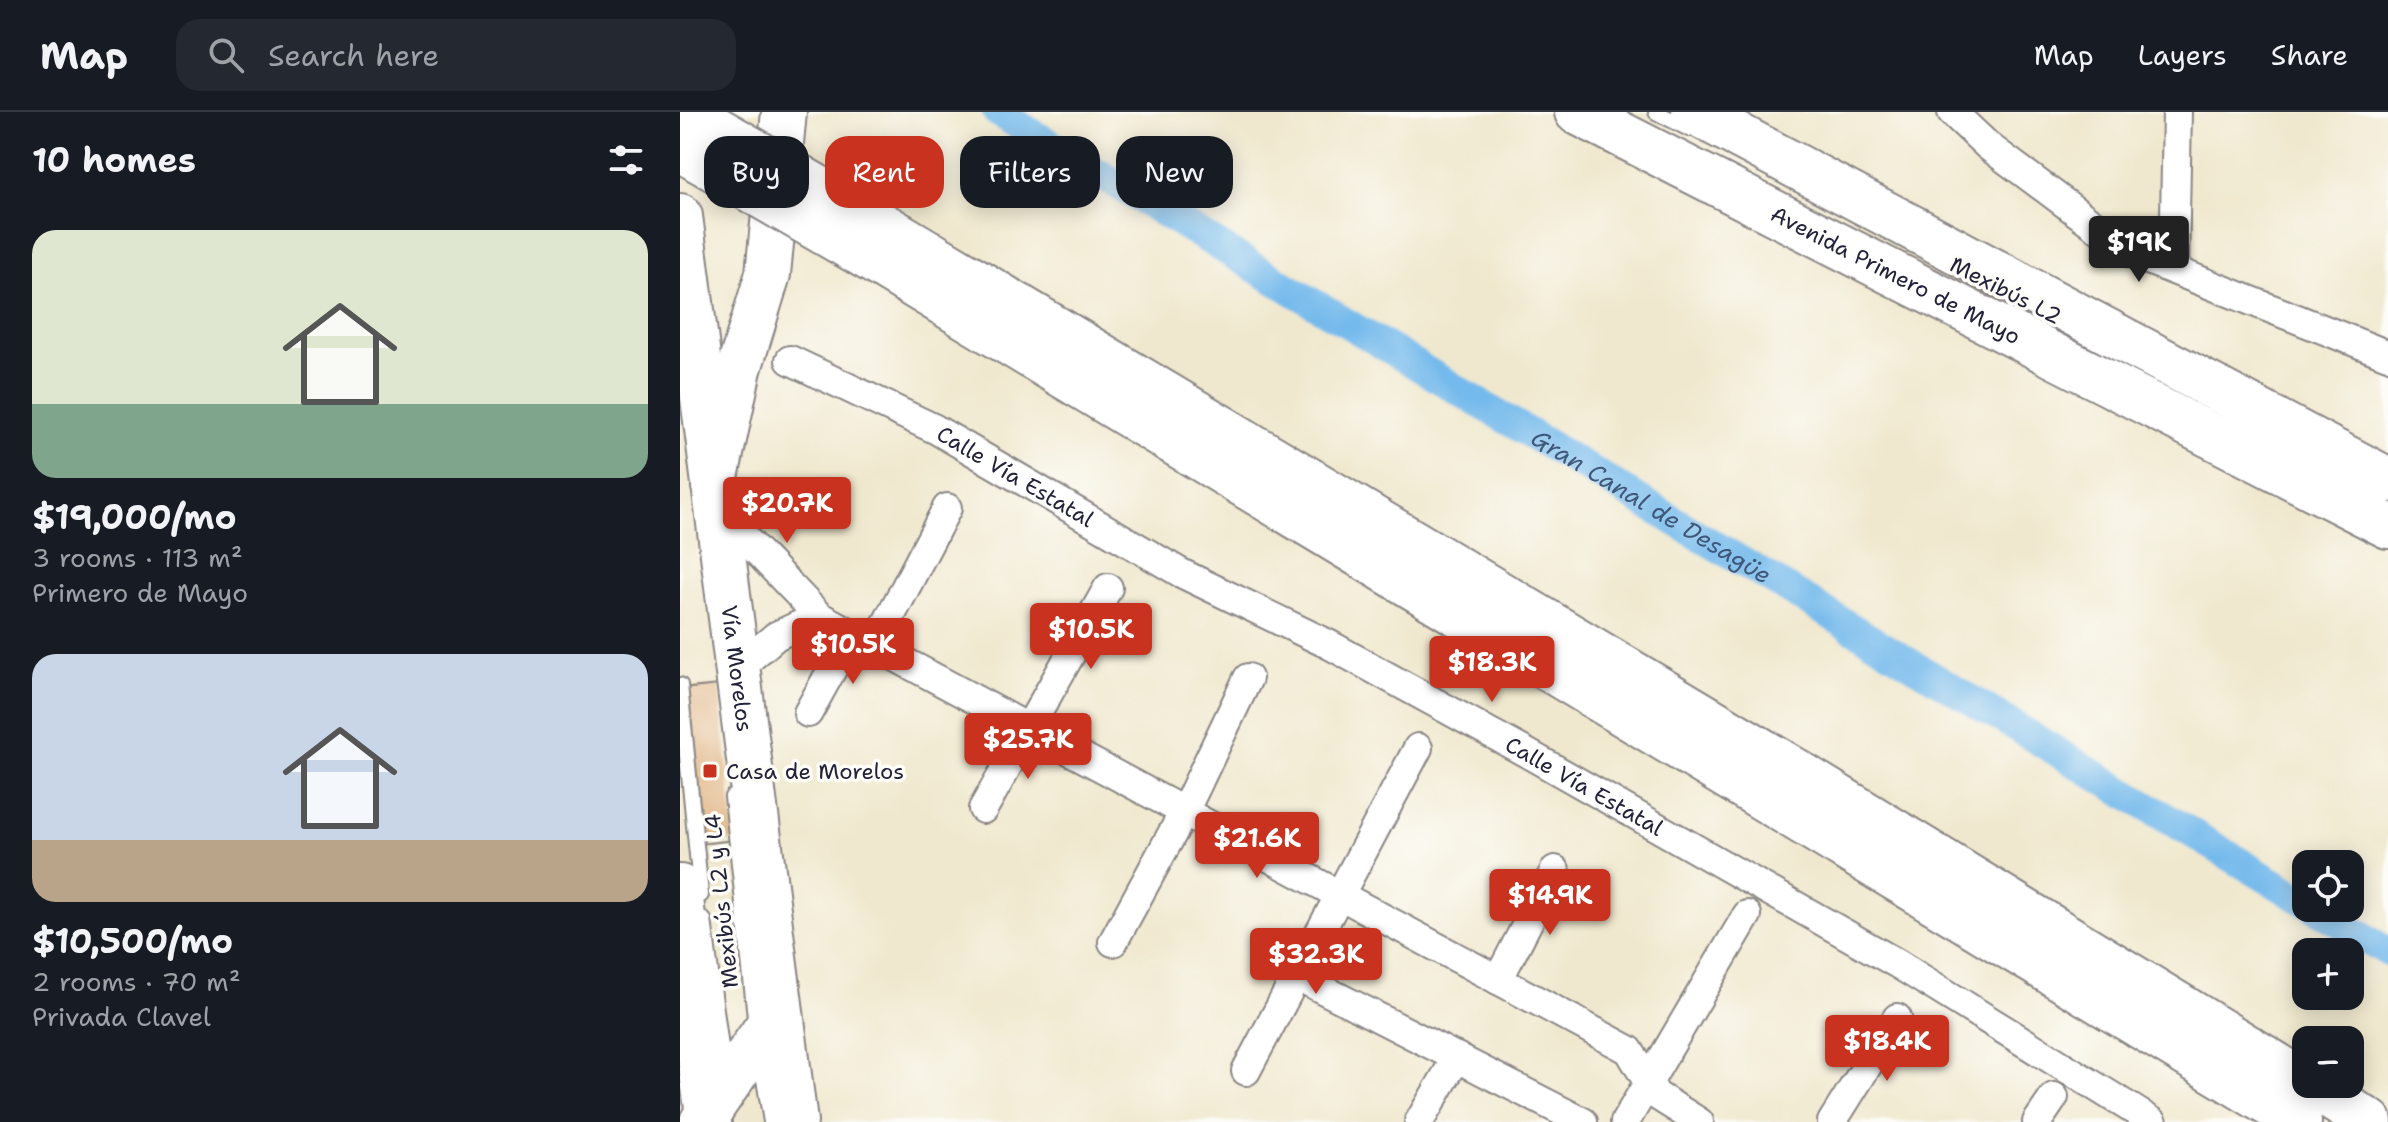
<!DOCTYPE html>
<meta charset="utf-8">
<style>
:root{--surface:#171b24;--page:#242831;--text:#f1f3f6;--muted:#9ea1a6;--line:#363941;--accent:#c8321e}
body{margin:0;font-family:"Shantell Sans",sans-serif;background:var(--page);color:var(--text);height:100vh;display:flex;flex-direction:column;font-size:30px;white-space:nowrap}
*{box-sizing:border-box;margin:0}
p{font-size:26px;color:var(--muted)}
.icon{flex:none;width:44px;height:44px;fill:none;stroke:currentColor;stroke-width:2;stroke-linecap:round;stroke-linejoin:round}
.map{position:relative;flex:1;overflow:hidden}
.sheet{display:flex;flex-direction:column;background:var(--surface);width:680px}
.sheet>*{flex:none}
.banner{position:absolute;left:24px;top:24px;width:760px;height:72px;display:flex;gap:16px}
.controls{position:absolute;left:1612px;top:738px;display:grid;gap:16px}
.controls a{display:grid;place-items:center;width:72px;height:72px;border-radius:16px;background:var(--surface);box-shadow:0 4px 20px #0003;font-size:40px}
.price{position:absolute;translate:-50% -68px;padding:0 18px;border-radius:8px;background:var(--accent);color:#fff;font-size:26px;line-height:52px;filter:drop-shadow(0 2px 4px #0008)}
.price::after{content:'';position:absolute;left:50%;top:48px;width:24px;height:18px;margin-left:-12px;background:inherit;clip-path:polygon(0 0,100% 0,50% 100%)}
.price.active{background:#222;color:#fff}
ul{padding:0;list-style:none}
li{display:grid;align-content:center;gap:16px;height:424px;padding:0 32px}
li span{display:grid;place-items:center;height:248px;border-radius:24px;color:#555}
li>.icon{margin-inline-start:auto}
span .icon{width:144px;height:144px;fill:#fffc;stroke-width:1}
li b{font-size:34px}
h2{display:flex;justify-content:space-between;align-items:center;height:96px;padding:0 32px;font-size:34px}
.chip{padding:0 28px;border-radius:24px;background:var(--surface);box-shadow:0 4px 20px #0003;font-size:28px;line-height:72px}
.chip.active{background:var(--accent);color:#fff}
header{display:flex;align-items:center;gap:48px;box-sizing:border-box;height:112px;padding:0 40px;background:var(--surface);border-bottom:2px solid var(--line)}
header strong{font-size:38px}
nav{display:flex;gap:44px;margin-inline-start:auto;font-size:28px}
.search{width:560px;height:72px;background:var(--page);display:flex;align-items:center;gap:20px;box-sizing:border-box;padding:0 28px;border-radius:24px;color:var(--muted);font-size:30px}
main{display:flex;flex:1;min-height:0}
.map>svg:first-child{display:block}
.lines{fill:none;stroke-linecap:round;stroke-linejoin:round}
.canal{stroke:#75baec;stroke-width:30}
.building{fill:#e2b88a}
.service-casing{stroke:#898584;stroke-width:18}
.minor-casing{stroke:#898584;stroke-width:32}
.primary-casing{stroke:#898584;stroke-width:48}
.trunk-casing{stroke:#898584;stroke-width:48}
.motorway-casing{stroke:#898584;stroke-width:48}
.service{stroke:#fff;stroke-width:14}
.minor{stroke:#fff;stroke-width:28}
.primary{stroke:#fff;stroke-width:44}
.trunk{stroke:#fff;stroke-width:44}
.motorway{stroke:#fff;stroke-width:44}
.motorway-bridge-casing{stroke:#898584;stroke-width:48;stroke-linecap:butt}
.motorway-bridge{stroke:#fff;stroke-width:44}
.poi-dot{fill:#c8321e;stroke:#fdfcf7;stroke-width:3}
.labels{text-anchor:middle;stroke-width:7;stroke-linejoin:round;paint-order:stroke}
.street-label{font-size:22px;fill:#22223b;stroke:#fdfcf7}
.poi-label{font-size:22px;fill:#22223b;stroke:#fdfcf7;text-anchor:start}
.water-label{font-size:24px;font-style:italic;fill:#3f5779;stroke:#fdfcf7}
</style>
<header>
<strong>Map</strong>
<div class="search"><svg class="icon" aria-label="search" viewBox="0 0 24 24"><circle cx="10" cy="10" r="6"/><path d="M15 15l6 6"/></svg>Search here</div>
<nav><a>Map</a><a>Layers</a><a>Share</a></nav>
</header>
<main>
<section class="sheet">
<h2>10 homes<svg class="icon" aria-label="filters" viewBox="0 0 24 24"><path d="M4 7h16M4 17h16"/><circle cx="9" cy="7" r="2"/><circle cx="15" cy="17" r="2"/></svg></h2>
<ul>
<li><span style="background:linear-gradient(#dfe7d0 70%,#7fa58c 0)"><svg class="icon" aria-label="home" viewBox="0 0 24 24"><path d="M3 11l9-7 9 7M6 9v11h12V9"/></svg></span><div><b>$19,000/mo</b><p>3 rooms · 113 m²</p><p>Primero de Mayo</p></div></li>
<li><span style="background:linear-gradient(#c9d6e8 75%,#b9a48a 0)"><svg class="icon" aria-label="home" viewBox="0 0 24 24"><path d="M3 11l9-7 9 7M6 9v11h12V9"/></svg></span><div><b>$10,500/mo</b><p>2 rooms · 70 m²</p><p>Privada Clavel</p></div></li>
</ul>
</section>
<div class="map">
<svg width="1708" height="1010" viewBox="0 0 1708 1010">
<rect width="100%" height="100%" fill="#fdfcf7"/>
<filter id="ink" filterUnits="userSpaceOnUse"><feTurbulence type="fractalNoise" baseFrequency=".0125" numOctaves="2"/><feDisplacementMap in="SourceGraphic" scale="16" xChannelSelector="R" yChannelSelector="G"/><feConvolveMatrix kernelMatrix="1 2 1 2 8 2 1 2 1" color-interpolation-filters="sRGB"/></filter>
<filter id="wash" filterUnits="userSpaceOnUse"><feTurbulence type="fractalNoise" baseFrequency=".006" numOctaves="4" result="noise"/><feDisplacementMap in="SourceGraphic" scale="32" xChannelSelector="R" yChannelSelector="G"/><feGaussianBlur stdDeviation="1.8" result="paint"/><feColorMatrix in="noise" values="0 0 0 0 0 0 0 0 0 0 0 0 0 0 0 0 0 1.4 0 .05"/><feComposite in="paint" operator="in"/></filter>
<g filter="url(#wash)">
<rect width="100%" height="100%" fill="#f0e8ce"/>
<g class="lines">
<g class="canal">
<path id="s1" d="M317,0L1626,790"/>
<path d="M1636,796L1708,840"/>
</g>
</g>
<g id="blocks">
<path class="building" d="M39,573L55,728L19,732L2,577Z"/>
</g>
</g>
<g filter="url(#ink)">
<use href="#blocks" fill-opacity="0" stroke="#898584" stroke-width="2"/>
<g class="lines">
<g class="service-casing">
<g id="service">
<path d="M976,0L1009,17"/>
<path d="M0,573L21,783"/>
<path d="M52,685L76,915"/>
<path d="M24,808L44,958"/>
<path d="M80,943L91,1010"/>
</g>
</g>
<g class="minor-casing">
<g id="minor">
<path d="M1272,0L1308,34L1453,142L1708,243"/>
<path d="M1494,157L1497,0"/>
<path id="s2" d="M110,248L255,317L501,461L650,533L845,640L1218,852L1473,1010"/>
<path d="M37,397L139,504L949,938L976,983L1019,1010"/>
<path d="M195,534L267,396"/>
<path d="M57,557L96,524L139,504"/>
<path d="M128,601L172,521"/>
<path d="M303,697L428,476"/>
<path d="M433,830L504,700L568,566"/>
<path d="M617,864L903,1010"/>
<path d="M818,868L875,758"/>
<path d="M566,959L738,636"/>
<path d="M739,1010L777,945"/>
<path d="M945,1010L1067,803"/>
<path d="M1152,1010L1217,906"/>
<path d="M1357,1010L1374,985"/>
</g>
</g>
<g class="primary-casing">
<g id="primary">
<path id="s3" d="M0,104L115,1010"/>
<path d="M0,775L9,868L29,1010"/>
<path d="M22,1010L100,896"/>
</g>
</g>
<g class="trunk-casing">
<g id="trunk">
<path id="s4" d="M897,0L1708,414"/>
<path d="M1014,0L1708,368"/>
<path d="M34,374L59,257L88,162L104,0"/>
</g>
</g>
<g class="motorway-casing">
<g id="motorway">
<path d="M206,115L1106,653L1626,971"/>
<path d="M185,144L1619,1010"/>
<path d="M1628,972L1690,1010"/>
</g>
</g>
<use href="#service" class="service"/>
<use href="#minor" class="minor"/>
<use href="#primary" class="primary"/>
<use href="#trunk" class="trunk"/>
<use href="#motorway" class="motorway"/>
<g class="motorway-bridge-casing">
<g id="motorway-bridge">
<path d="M7,0L206,115"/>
<path d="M0,37L185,144"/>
</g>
</g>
<use href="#motorway-bridge" class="motorway-bridge"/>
</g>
</g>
<rect class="poi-dot" x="22" y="651" width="16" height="16" rx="4"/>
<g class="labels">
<g class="street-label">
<text dy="8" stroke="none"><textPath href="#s4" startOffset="358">Avenida Primero de Mayo</textPath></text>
<text transform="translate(1326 178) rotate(27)" y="8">Mexibús L2</text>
<text dy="8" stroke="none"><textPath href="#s2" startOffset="254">Calle Vía Estatal</textPath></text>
<text dy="8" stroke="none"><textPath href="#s3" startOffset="456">Vía Morelos</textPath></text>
<text dy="8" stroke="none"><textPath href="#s2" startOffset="902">Calle Vía Estatal</textPath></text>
<text transform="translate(41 789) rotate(-96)" y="8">Mexibús L2 y L4</text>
</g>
<g class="poi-label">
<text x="46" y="667">Casa de Morelos</text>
</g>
<g class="water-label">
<text dy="8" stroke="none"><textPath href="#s1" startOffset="764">Gran Canal de Desagüe</textPath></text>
</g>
</g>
</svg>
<div class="controls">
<a><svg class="icon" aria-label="locate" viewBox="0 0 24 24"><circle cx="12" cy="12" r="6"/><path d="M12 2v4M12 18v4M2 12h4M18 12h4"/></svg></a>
<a>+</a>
<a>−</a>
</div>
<b class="price active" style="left:1459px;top:172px">$19K</b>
<b class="price" style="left:107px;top:433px">$20.7K</b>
<b class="price" style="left:411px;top:559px">$10.5K</b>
<b class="price" style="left:173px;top:574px">$10.5K</b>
<b class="price" style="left:812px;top:592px">$18.3K</b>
<b class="price" style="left:348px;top:669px">$25.7K</b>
<b class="price" style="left:577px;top:768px">$21.6K</b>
<b class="price" style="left:870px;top:825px">$14.9K</b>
<b class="price" style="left:636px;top:884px">$32.3K</b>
<b class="price" style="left:1207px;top:971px">$18.4K</b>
<div class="banner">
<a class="chip">Buy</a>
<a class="chip active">Rent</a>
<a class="chip">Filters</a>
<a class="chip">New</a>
</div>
</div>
</main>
